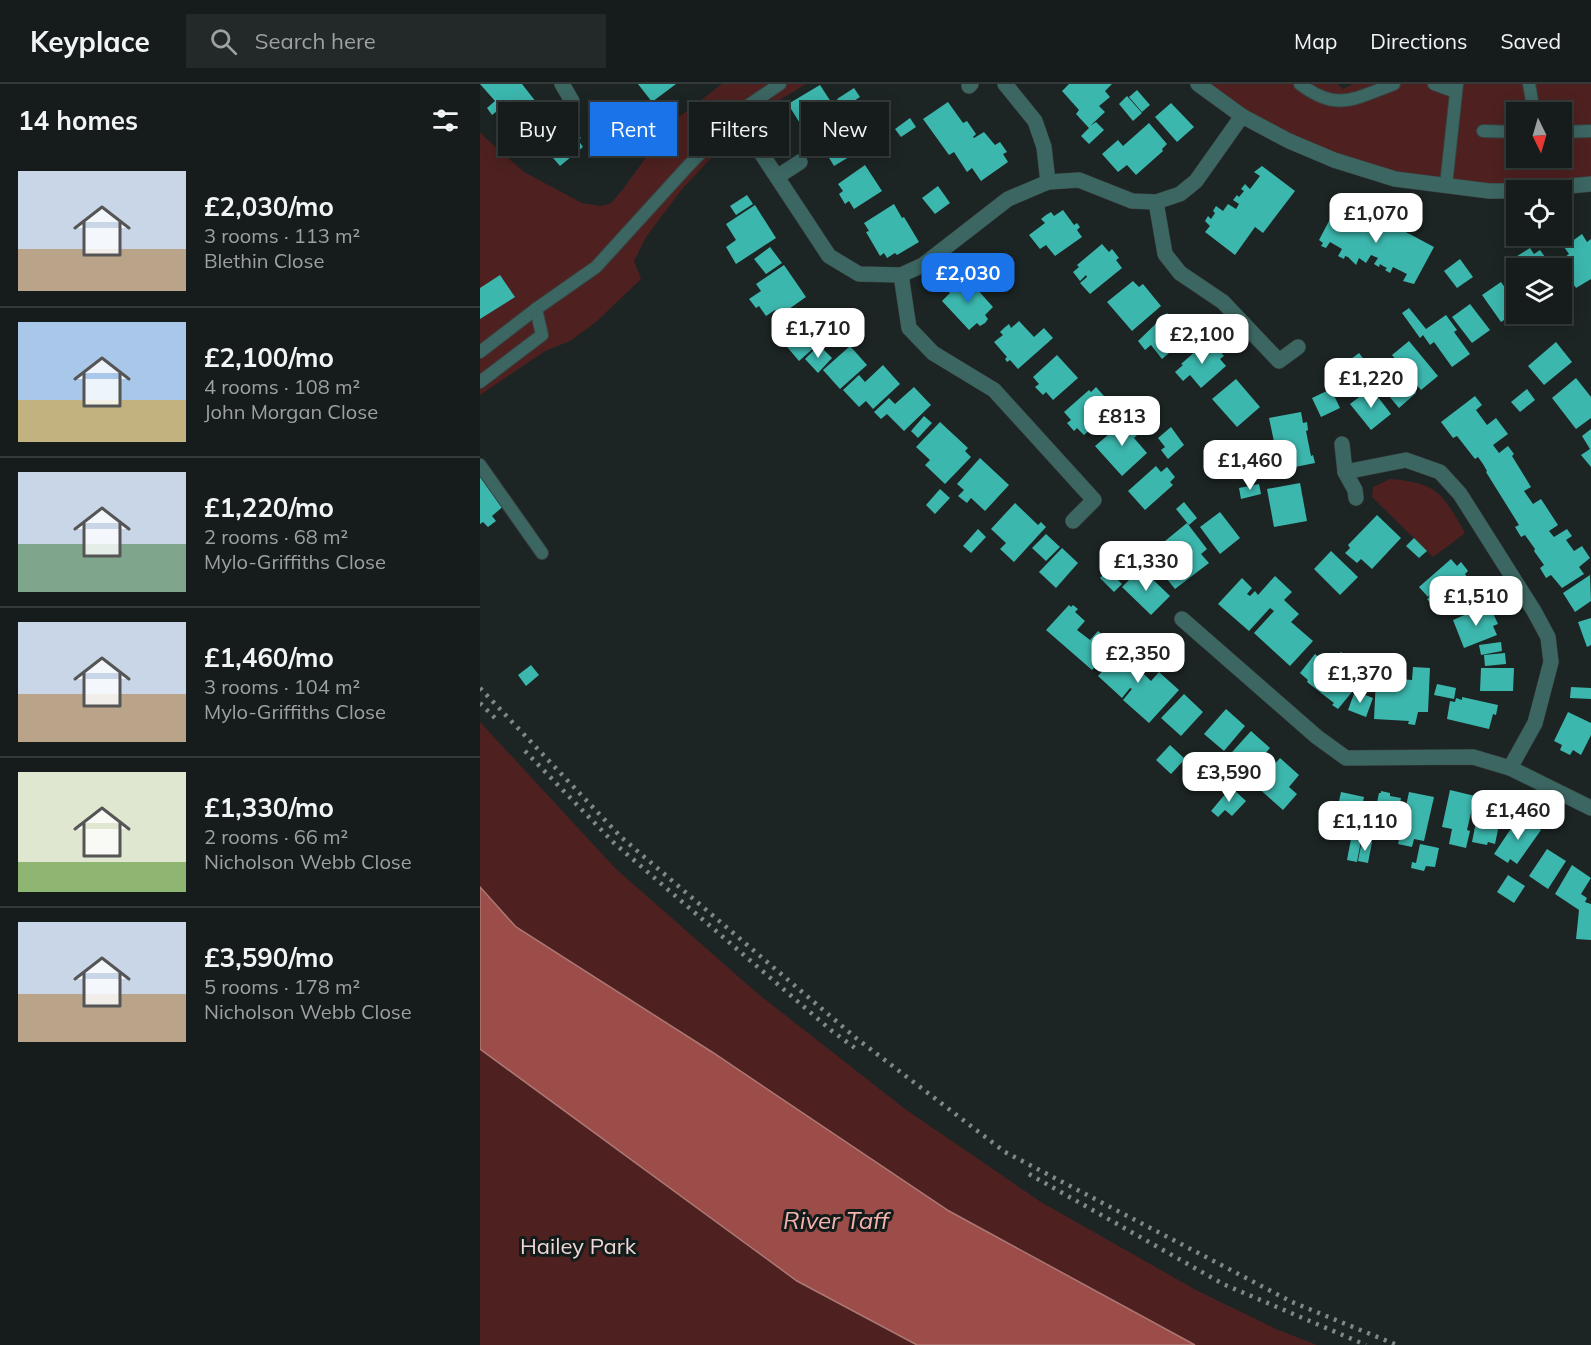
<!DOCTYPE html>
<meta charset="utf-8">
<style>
:root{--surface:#151c1b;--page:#222928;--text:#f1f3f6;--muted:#9da1a3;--line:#343a3a;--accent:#1a73e8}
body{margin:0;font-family:Mulish,sans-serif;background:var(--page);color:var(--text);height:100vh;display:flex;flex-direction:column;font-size:22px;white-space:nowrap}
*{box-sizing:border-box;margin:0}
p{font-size:20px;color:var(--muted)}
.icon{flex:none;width:33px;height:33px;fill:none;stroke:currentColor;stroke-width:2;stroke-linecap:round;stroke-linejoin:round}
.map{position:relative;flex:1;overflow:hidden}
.details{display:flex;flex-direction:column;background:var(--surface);width:480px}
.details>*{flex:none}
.top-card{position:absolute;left:18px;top:18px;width:570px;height:54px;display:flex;gap:12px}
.needle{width:39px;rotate:175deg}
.controls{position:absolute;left:1026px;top:18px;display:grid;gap:12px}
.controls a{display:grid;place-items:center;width:66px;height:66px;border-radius:0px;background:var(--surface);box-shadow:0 3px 15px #0003,0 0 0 2px var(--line);font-size:30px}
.price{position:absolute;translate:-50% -51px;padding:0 14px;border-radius:12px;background:#fff;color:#222;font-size:20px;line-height:39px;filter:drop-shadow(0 2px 3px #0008)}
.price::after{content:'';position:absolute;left:50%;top:36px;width:18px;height:14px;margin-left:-9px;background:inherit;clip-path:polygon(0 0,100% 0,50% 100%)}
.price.active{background:var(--accent);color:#fff}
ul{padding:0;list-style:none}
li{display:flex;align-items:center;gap:18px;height:150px;padding:0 18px}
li+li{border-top:2px solid var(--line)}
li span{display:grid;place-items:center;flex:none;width:168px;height:120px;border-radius:0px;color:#555}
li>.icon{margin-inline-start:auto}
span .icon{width:72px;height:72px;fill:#fffc;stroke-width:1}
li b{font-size:26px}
h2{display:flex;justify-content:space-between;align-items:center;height:72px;padding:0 18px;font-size:26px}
.tag{padding:0 21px;border-radius:0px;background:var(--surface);box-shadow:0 3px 15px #0003,0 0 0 2px var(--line);font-size:21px;line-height:54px}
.tag.active{background:var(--accent);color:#fff}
header{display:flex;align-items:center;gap:36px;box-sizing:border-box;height:84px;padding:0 30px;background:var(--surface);border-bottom:2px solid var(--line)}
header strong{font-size:28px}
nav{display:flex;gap:33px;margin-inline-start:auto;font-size:21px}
.search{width:420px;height:54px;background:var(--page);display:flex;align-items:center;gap:15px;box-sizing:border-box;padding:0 21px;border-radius:0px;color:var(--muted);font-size:22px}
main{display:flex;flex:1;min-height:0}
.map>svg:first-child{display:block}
.green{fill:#4e2120;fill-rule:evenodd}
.water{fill:#9c4d49;stroke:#ad7874;stroke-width:1.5}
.building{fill:#3cb7ae}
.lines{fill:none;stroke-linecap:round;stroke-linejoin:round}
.service-casing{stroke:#3a4241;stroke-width:14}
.minor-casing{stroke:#3a4241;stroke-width:16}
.service{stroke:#3c6662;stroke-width:12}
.minor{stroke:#3c6662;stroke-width:15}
.rail{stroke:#808887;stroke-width:4.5;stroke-dasharray:3 6;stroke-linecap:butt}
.labels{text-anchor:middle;stroke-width:6;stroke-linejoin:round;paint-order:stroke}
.park-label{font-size:22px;fill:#f0d7d5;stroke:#121c1b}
.water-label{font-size:24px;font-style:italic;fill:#f8b2ad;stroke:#121c1b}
</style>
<header>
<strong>Keyplace</strong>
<div class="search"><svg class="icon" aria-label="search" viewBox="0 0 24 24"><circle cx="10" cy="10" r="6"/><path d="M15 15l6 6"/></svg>Search here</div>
<nav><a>Map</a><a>Directions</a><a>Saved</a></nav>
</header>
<main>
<section class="details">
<h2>14 homes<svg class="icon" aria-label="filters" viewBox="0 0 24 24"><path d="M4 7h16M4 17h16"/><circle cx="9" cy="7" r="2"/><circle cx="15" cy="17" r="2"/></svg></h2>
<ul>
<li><span style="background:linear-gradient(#c9d6e8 65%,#b9a48a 0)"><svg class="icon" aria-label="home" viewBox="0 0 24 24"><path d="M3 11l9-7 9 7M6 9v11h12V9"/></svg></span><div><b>£2,030/mo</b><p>3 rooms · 113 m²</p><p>Blethin Close</p></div></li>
<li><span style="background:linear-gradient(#a9c7e8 65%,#c2b280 0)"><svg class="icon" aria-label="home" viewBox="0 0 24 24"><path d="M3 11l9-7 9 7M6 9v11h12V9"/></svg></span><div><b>£2,100/mo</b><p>4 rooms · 108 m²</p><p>John Morgan Close</p></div></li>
<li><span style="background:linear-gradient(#c9d6e8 60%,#7fa58c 0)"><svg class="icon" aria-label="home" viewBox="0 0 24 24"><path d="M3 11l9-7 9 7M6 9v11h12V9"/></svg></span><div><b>£1,220/mo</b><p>2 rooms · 68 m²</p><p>Mylo-Griffiths Close</p></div></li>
<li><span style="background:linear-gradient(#c9d6e8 60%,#b9a48a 0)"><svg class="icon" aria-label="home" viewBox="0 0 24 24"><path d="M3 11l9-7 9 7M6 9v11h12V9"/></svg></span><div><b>£1,460/mo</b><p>3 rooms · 104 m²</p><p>Mylo-Griffiths Close</p></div></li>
<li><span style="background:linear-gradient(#dfe7d0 75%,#8fb573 0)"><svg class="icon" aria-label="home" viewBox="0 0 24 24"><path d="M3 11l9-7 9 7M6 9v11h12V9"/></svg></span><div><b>£1,330/mo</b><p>2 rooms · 66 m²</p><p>Nicholson Webb Close</p></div></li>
<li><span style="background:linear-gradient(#c9d6e8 60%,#b9a48a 0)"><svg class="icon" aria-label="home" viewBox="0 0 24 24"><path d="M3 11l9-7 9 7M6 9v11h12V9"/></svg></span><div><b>£3,590/mo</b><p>5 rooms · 178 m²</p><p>Nicholson Webb Close</p></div></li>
</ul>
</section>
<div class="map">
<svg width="1111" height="1261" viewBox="0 0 1111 1261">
<rect width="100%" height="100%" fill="#1c2524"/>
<g class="green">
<path d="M242,0H326L268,35L203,104L166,153L154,177L161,195L116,238L90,257L65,267L0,311V49L44,88L102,119L121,122L131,119L143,105L191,39Z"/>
<path d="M727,0H858L863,5L873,0H1111V100L1054,106L915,95L809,57ZM1036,28H1082V74H1036Z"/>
<path d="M910,395C958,399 963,410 985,449L953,473L892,413L893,403Z"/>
<path d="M0,638L136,785L277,909L425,1025L561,1118L716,1206L796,1245L837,1261H715L607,1203L469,1127L232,968L36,843L0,803Z"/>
<path d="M0,965L181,1098L446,1261H0Z"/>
</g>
<path class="water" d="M0,803L36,843L232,968L469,1127L715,1261H437L317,1197L0,965Z"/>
<g class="building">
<path d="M0,0H42L60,23L63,20L70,28L72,26L81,37L84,35L88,40L86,42L91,48L94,46L101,54L98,56L103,63L80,82L53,51L47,55H43L40,51V47L43,44L39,40L45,35L34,22L26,29L21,24L12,31L7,24L15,17Z"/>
<path d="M158,0H196L172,18Z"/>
<path d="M589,0H632L625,7L630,13L619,22L625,28L610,42L616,38L624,46L609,60L601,52L609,44L596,30L599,26L582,7Z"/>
<path d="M340,1L353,21L321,41L308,20Z"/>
<path d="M374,4L380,13L363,24L357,15Z"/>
<path d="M657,6L670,21L662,28L649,13Z"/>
<path d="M647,12L662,29L653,37L639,20Z"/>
<path d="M147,17L165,42L144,58L146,61L134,70L116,46L122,41L119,37L130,29L128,27L138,19L140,22Z"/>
<path d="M468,18L483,39L487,37L496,50L493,53L494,54L504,48L515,61L520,58L527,68L523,70L528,78L501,97L492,84L487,88L474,68L469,71L443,35Z"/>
<path d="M691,19L714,43L697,58L675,33Z"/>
<path d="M356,27L365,41L372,36L377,37L380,41L379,45L370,51L379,67L354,82L338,56L335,57L327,46Z"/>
<path d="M430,34L436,43L421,53L415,45Z"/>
<path d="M669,39L687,60L682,65L683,67L656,91L647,81L638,88L622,70L638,56L643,62Z"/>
<path d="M385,81L402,107L374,125L369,117L365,120L359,110L363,107L358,100Z"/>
<path d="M782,82L815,107L783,149L775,143L755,171L725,148L730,142L725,137L728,132L731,135L735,129L733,127L736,122L743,127L748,120L756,125L759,120L753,116L757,111L759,113L764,107L761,105L765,100L770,105L780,92L774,88Z"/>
<path d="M458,102L470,119L455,130L442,114Z"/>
<path d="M267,111L273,120L256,131L250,122Z"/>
<path d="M414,120L422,134L424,133L439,158L417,171L415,169L407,174L404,169L400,172L386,148L389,147L384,139Z"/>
<path d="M858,120L903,146L907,138L954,163L934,200L923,197L927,190L913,183L910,189L905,186L907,184L903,182L900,180L899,183L894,180L898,174L891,171L886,179L879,174L876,181L868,173L865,172L864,175L858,172L862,165L850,158L846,164L841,162L843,159L839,156Z"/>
<path d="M275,121L296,154L256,180L246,163L256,156L246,140Z"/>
<path d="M583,126L594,141L597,139L600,143L597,146L602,153L575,172L566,161L560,165L549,151L565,139L561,135L566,131L571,128L574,132Z"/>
<path d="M1102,150L1107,158L1111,155V195L1096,204L1078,178L1089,170L1084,163Z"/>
<path d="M622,160L629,168L632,165L639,174L636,176L642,184L610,210L600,199L607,193L606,191L600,197L593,188L599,183L597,181Z"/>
<path d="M290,163L302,179L286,190L274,175Z"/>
<path d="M1050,164L1054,170L1060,166L1073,184H1036V195L1026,179Z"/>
<path d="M980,175L993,193L977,204L964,187Z"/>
<path d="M304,181L326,213L299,232L295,226L286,232L279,222L276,224L269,215L281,207L276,200Z"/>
<path d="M20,191L35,213L0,235V204Z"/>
<path d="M487,194L513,223L505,231L508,235L505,239L500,242L497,239L489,246L462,217L470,209L467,207L475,198L478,202Z"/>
<path d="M653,197L659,203L663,200L681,222L652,247L627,218Z"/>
<path d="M1021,198L1036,220V228L1021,238L1002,211Z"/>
<path d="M990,220L1010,246L992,259L972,233Z"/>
<path d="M929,224L946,245L966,231L977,246L974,248L990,270L972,283L954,258L950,261L943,251L940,254L922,229Z"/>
<path d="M338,226L355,245L319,277L302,257Z"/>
<path d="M687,229L694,237L698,233L701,238L705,242L701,245L708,253L682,275L671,261L665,266L658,257Z"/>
<path d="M539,237L554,253L564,244L573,254L538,285L530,276L527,278L525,275L527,273L514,258L523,251L520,248L524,244L529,240L531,244Z"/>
<path d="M929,257L958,292L941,306L912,271Z"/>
<path d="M726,258L732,265L735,263L740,267L744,272L740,275L746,282L721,304L710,291L703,297L695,288L703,281L701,280Z"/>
<path d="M1076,258L1092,278L1064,301L1048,282Z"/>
<path d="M339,261L352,274L338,289L325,275Z"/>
<path d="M370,262L387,281L360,305L343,286Z"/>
<path d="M879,269L891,285L884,291L871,275Z"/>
<path d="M577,271L598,294L573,316L566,308L563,311L555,303L559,300L553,293Z"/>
<path d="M909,278L936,309L919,324L897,298L899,297L894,290Z"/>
<path d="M403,281L420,300L393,325L386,317L379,323L363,306L379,291L385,298Z"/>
<path d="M1096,294L1111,313V334L1096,345L1072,314Z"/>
<path d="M756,295L780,323L757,343L732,315Z"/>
<path d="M434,303L451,321L424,347L407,330L401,335L394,328L409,314L415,320Z"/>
<path d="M616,303L624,312L618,317L619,319L625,314L634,324L604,351L597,344L594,347L587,339L591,336L584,328L609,306L611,308Z"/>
<path d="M891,304L911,330L891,346L870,320Z"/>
<path d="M851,305L860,324L841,333L832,314Z"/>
<path d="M1047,305L1055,316L1040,328L1031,318Z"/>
<path d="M995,312L1002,321L996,326L1007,341L1016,334L1028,350L1013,361L1019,369L1028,362L1034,370L1032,372L1051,403L1044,407L1053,420L1061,415L1078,441L1069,447L1074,453L1087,445L1092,452L1086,456L1094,467L1102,462L1110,474L1099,483L1104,490L1082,504L1071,491L1066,494L1060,484L1064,481L1054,467L1055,465L1045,451L1041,453L1035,443L1039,441L1006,388L1007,387L1003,380L998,373L995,375L977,352L973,354L961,338Z"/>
<path d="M821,328L823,339L827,338L828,346L826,347L831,372L833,371L835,379L800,386L789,334Z"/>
<path d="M444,332L452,339L438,354L431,347Z"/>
<path d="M648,334L660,348L654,354L667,369L642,392L615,362Z"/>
<path d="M460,338L488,364L485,367L491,373L465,400L445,381L450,376L436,363Z"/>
<path d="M691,343L704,361L688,375L681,366L685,363L678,354Z"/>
<path d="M1111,345V383L1101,371L1110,365L1102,352Z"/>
<path d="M500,374L529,401L505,427L491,414L487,419L478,412L484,406L477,400Z"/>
<path d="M676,382L681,388L687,383L695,393L690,398L693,401L665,426L648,407Z"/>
<path d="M3,390L26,420L12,432L16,437L8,443L3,438L0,440V393Z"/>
<path d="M820,399L827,437L794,443L787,405Z"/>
<path d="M779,400L781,410L761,415L759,404Z"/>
<path d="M460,405L470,414L455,430L446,421Z"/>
<path d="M704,418L717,434L709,441L696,425Z"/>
<path d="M535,419L558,441L561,438L566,443L534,478L520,465L526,459L511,445Z"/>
<path d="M740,428L760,454L740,470L720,443Z"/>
<path d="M897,431L921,454L892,485L881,475L877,479L865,469L870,464L868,461Z"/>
<path d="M707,439L727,465L721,470L729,479L695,505L674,479L681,474L676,469L677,463L681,460L686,461L692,465L685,457Z"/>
<path d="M498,445L506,453L491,469L483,462Z"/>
<path d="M566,450L580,463L566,477L552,464Z"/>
<path d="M934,454L947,467L939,474L926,462Z"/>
<path d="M582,464L598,479L576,504L559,488Z"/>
<path d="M851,467L878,493L860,511L834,485Z"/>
<path d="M971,475L977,482L981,478L985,483L988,487L985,490L999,510L966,529L960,522L956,526L947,515L956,508L955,506L948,513L939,503Z"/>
<path d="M661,484L690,512L671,531L642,503Z"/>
<path d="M628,486L642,500L634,508L620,494Z"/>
<path d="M1110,491L1111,517L1095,528L1083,509Z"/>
<path d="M795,492L812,508L804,516L819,530L811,538L833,557L810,582L774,549L794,527L790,524L769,547L738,520L762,494L772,504L767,510L770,512L775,507L778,511Z"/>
<path d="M589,521L591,523L593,521L598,525L595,528L605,537L597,546L610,556L618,547L635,562L612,586L566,546Z"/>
<path d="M1005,522L1009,531L1013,529L1018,540L1013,542L1017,551L984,564L973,536Z"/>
<path d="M1111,534V561L1107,563L1098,538Z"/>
<path d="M1021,558L1022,567L1001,571L999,561Z"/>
<path d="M648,560L667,577L659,586L665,591L671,597L679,588L699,606L669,639L643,616L652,605L650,604L642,614L618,592Z"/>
<path d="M861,568L869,574L863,583L881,597L858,625L852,621L854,619L827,598L828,596L820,589L835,570L842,576L847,569L855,576Z"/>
<path d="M1025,569L1026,580L1005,582L1004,571Z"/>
<path d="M51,581L59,591L46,602L38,591Z"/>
<path d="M933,583L950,584L948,628H938L935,641L928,640L929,637L894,635L896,594L917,595V603L918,595L932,596Z"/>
<path d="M1001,584H1034L1033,607H1000Z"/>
<path d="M957,600L976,604L974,615L954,611Z"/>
<path d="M1091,603L1111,604V615L1090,614Z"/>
<path d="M875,607L893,614L886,633L868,626Z"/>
<path d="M704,610L723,628L701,652L681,634Z"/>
<path d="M982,613L1018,621L1016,631L1013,630L1009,645L967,635L970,617L975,618L976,614L982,616Z"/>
<path d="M746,625L765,642L744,667L724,650Z"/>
<path d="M1088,628L1111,639V651L1101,671L1093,666L1090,671L1080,666L1082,661L1074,657Z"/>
<path d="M771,647L790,664L760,698L752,691L748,696L736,686Z"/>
<path d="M690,661L705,675L691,690L676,676Z"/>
<path d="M800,674L819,691L809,703L817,710L803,726L776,702Z"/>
<path d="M751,703L766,717L752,732L745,726L738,733L731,727Z"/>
<path d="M970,706L995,712L987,746L990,747L986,764L969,760L972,745L962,743Z"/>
<path d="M901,707L910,709V712L921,714L915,746H912L910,755L901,753L903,745L892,742L899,709H901Z"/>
<path d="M861,708L884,713L877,745L854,740Z"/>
<path d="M929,708L954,713L944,757L934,755L932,763L918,760Z"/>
<path d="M1001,713L1024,717L1015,760L1008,758L1007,761L992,758Z"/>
<path d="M1040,731L1061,746L1037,780L1030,775L1028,779L1014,770Z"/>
<path d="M871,755L881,757L877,778L867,776Z"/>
<path d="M882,756L892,758L888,779L878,777Z"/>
<path d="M940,760L959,764L955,783L946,782L944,787L931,784L932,778L936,779Z"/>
<path d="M1067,765L1086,777L1068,805L1049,792Z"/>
<path d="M1092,781L1111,794L1101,810L1107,814L1105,818L1111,820V856L1096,855L1099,826L1075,810Z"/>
<path d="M1028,791L1045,802L1034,819L1017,808Z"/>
</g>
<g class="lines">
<g class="service-casing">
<g id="service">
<path d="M820,0C858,29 875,14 914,0"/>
<path d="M954,0L976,8"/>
<path d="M1049,0L1054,28"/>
<path d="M1003,47L1036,48"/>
<path d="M1082,48L1111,47"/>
<path d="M966,101L977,0"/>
<path d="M0,268L56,225L116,183L207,83L263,25L300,0"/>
<path d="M0,298L62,251L56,225"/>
<path d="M0,381L62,469"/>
</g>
</g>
<g class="minor-casing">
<g id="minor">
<path d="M82,0L92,17"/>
<path d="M525,0L555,37L564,63L568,98"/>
<path d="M718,0L762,32L809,57L854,76L915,95L1009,107H1036"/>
<path d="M489,2L491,0"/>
<path d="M279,66L349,172L379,190L421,191L443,181L528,115L568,98L599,96L652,117L676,118L700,110L716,97L762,32"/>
<path d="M297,93L320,78"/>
<path d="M1046,106L1111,100"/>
<path d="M676,118L685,170L700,189L743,218L799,277L818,263"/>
<path d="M421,191L429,244L453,269L514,306L614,416L593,437"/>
<path d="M862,360L865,388L875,406L876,414"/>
<path d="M865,388L926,376L960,388L980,410L1054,527L1068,553L1071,578L1055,639L1030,684"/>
<path d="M702,535L837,653L866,674L993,673L1030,684L1111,724"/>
</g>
</g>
<use href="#service" class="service"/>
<use href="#minor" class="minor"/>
<g class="rail">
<path d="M0,604L141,753L376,954L525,1068L812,1218L917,1261"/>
<path d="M0,619L17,636"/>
<path d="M45,667L134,759L352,947L375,964"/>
<path d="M549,1090L743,1200L886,1261"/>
</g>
</g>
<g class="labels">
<g class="park-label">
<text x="98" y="1170">Hailey Park</text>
</g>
<g class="water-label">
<text x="356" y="1145">River Taff</text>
</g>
</g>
</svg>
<div class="controls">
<a><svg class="needle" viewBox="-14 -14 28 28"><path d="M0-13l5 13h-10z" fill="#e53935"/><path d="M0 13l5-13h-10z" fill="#9da1a3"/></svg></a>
<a><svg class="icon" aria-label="locate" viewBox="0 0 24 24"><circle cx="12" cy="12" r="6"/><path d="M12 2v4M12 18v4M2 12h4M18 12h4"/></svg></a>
<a><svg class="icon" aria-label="layers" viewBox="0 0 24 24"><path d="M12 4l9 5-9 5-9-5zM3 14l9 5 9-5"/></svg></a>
</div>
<b class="price" style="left:896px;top:160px">£1,070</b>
<b class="price active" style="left:488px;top:220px">£2,030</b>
<b class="price" style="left:338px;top:275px">£1,710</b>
<b class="price" style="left:722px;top:281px">£2,100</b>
<b class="price" style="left:891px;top:325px">£1,220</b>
<b class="price" style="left:642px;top:363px">£813</b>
<b class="price" style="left:770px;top:407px">£1,460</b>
<b class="price" style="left:666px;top:508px">£1,330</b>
<b class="price" style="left:996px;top:543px">£1,510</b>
<b class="price" style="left:658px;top:600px">£2,350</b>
<b class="price" style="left:880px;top:620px">£1,370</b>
<b class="price" style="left:749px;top:719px">£3,590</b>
<b class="price" style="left:1038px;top:757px">£1,460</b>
<b class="price" style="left:885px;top:768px">£1,110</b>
<div class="top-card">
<a class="tag">Buy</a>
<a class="tag active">Rent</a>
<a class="tag">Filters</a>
<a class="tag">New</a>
</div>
</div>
</main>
